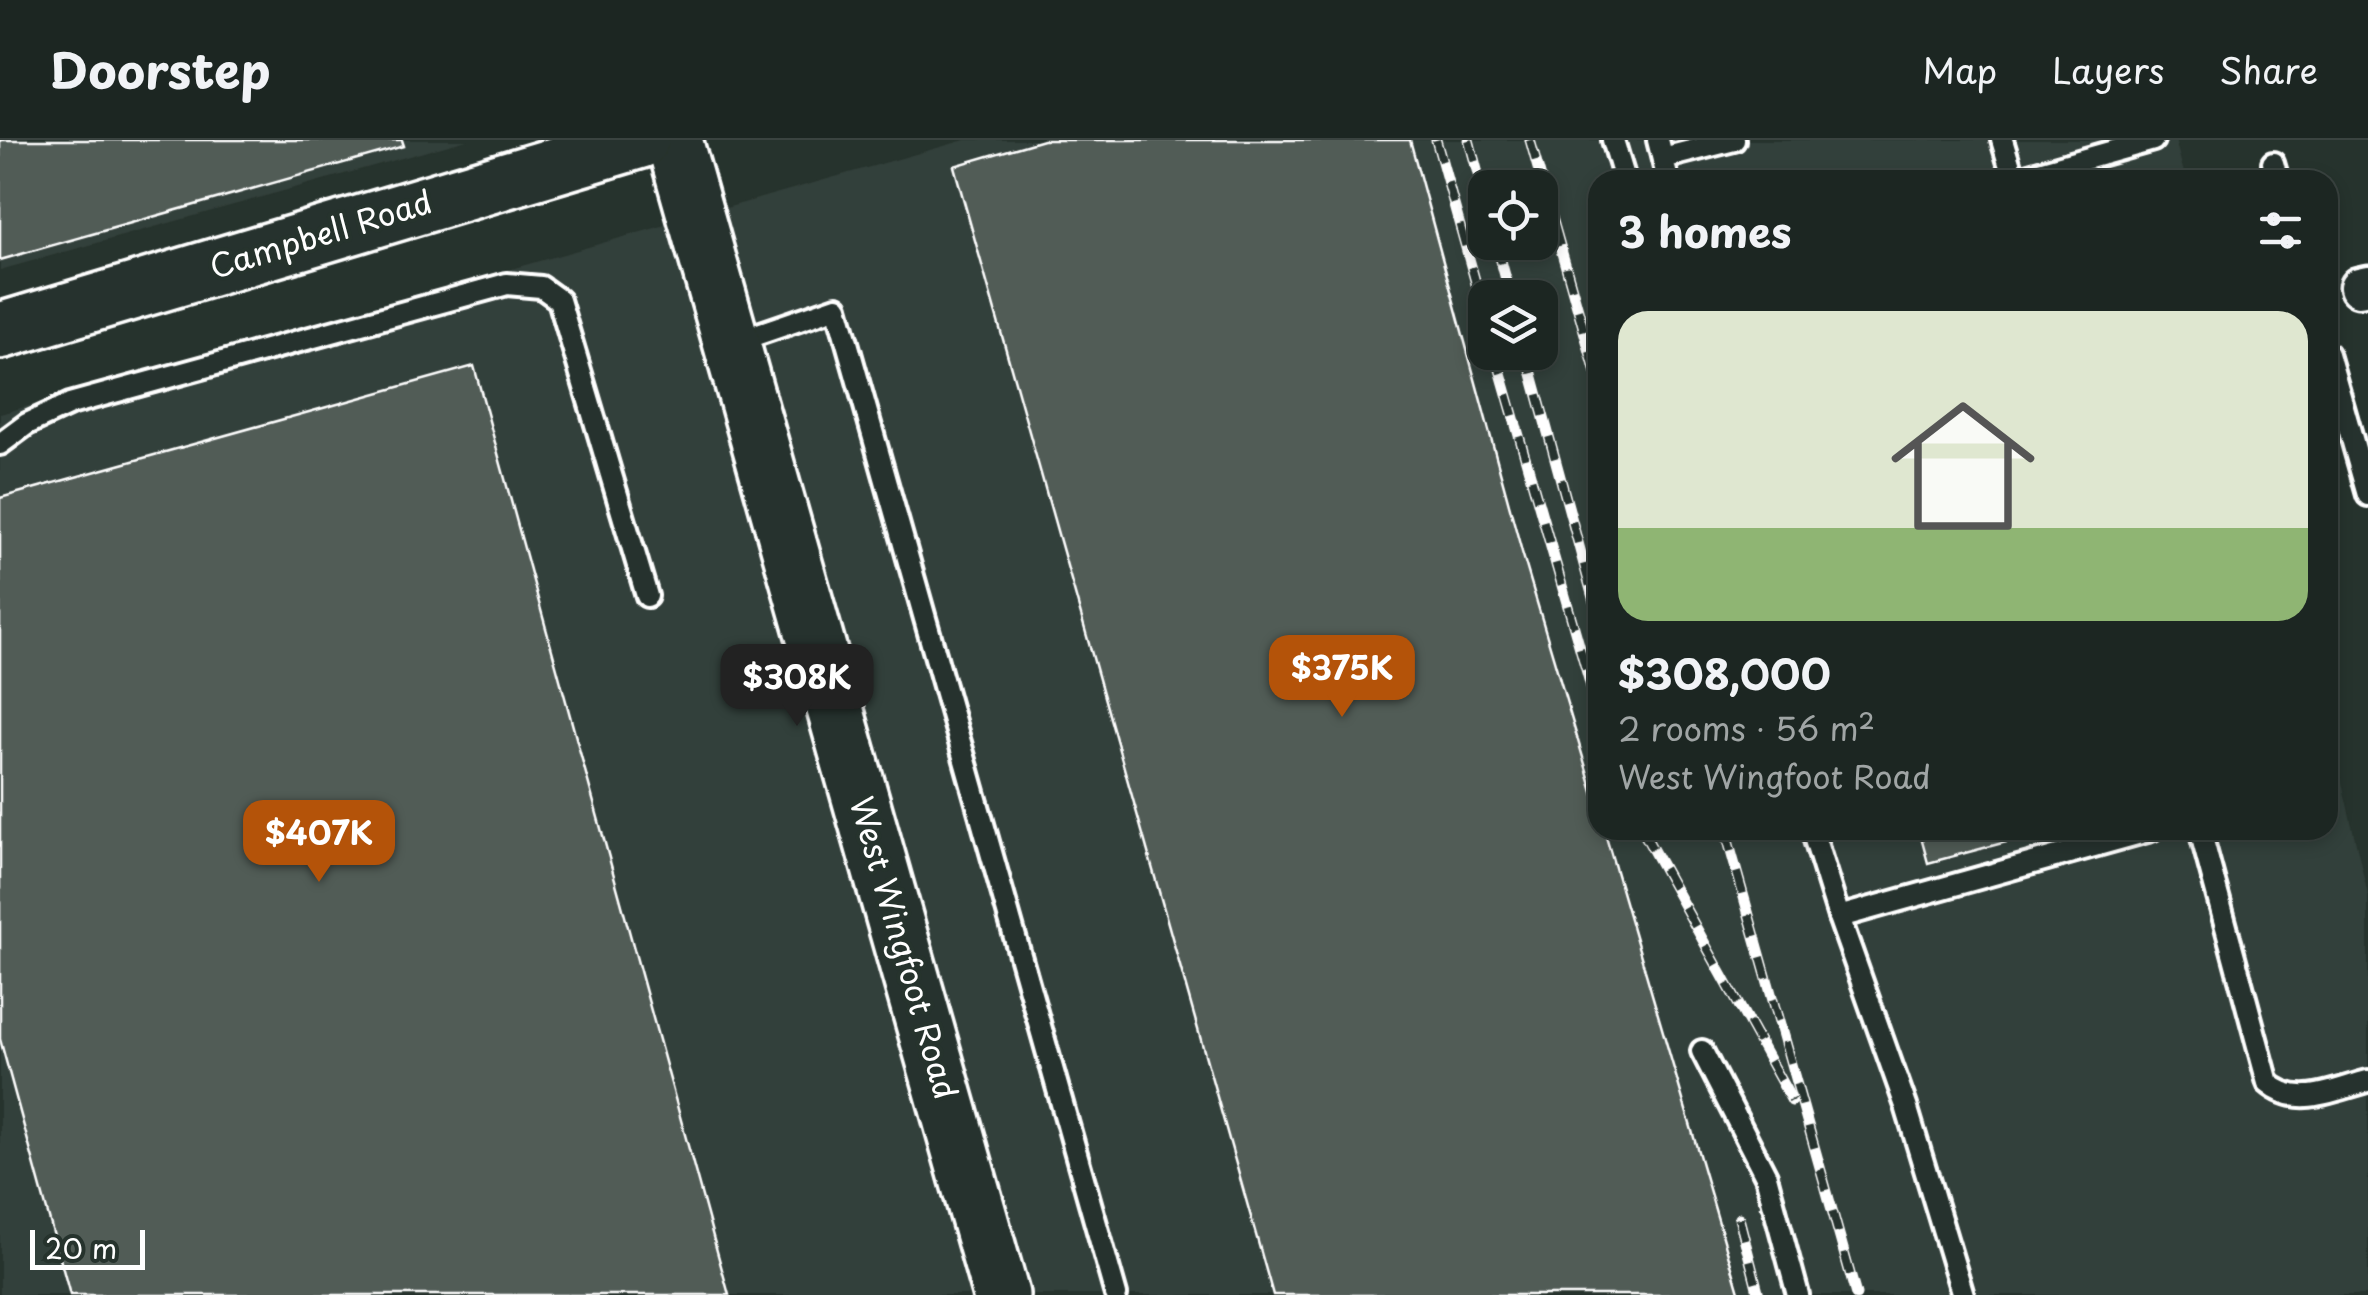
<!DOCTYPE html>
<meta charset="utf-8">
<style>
:root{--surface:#1c2622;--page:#252e2a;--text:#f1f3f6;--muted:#a0a5a5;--line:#3a4340;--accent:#b45309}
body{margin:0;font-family:"Playpen Sans",sans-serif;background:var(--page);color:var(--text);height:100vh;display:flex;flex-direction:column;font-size:38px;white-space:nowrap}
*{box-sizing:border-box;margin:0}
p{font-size:32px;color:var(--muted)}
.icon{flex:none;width:55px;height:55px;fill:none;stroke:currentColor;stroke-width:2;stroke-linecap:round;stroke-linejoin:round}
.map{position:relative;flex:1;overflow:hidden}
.sheet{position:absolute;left:1588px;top:30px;width:750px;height:670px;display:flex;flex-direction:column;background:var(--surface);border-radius:30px;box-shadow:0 5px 15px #0003,0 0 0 2px var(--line)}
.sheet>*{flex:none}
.fabs{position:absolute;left:1468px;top:30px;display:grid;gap:20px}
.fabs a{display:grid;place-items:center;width:90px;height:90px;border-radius:20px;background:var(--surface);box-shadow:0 5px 15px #0003,0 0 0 2px var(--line);font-size:50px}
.scale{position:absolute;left:30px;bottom:25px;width:115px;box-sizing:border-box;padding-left:10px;border:5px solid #fff;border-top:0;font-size:28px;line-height:35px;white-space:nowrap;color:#fff;-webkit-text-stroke:8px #26332d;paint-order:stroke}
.price{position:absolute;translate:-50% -85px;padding:0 22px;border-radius:20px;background:var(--accent);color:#fff;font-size:32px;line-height:65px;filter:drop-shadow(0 2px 5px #0008)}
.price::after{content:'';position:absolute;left:50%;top:60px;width:30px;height:22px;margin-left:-15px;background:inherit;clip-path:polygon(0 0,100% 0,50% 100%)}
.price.current{background:#222;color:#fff}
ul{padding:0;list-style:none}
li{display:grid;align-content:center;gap:20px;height:530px;padding:0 30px}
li+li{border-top:2px solid var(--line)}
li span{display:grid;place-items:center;height:310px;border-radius:30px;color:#555}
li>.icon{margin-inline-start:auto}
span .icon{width:180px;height:180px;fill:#fffc;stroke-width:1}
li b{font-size:42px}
h2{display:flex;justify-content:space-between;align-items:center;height:120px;padding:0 30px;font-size:42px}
header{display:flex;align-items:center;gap:60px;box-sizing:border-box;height:140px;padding:0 50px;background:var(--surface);border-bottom:2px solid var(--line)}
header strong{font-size:48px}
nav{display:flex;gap:55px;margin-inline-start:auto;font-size:35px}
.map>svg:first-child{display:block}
.built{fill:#333f3a;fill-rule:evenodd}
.building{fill:#515c57;stroke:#fff;stroke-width:2.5}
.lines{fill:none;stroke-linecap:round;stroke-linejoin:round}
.lane-casing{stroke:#fff;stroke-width:28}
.street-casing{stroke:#fff;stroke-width:45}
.secondary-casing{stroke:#fff;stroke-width:62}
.lane{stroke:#26332d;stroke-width:20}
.street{stroke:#26332d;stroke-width:38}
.secondary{stroke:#26332d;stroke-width:55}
.rail-casing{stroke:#fff;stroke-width:11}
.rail{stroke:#26332d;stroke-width:8;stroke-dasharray:22;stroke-linecap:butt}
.labels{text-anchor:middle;stroke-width:8;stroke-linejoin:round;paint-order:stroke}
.street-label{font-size:32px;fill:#fff;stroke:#26332d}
</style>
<header>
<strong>Doorstep</strong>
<nav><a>Map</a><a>Layers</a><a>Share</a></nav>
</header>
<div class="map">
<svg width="2368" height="1155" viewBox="0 0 2368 1155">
<rect width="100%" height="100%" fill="#26332d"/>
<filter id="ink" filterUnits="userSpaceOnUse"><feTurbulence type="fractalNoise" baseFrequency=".01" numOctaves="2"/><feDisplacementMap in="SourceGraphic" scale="20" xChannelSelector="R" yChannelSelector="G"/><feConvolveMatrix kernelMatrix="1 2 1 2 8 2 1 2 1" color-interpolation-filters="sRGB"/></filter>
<g filter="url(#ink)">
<g class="built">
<path d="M0,0H467L0,130Z"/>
<path d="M965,0H2175L2186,40H1598V690H2328V582L2368,755V1155H0V274ZM1485,48H1540V102H1485ZM1485,158H1540V212H1485Z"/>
</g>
<g class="building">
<path d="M0,0H402L404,6L0,120Z"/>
<path d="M1043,0H1410L1522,412L1598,668V690H1604L1740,1155H1273L954,26Z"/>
<path d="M474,226L729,1155H70L0,899V358Z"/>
<path d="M1919,690H2051L1928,723Z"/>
</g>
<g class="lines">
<g class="lane-casing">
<g id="lane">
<path d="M1613,0L1625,40"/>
<path d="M1658,0L1668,40"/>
<path d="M2002,0L2014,40"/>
<path d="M1663,18L1734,0"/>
<path d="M2273,23L2278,40"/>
<path d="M2011,40L2153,0"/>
<path d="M732,203L837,167L1116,1155"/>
<path d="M2328,214L2368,355"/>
<path d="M0,304L27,284L70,264L507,144L541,147L559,160L647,456"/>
<path d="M1812,690L1839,777L2151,690"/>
<path d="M2200,690L2268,943C2298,969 2333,950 2368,941"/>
<path d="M1839,777L1906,966L1963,1155"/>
<path d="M1702,911L1766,1036L1798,1155"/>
</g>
</g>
<g class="street-casing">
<path id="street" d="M2359,147L2368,145"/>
</g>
<g class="secondary-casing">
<g id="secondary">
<path d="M674,0L1001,1155"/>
<path d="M0,191L641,0"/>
</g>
</g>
<use href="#lane" class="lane"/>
<use href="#street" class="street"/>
<use href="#secondary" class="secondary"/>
<g class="rail-casing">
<g id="rail">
<path d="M1436,0L1485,176"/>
<path d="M1469,0L1485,60"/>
<path d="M1530,0L1598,240"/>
<path d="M1496,102L1511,158"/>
<path d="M1495,212L1598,571"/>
<path d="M1526,212L1598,476"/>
<path d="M1642,690L1792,961"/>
<path d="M1725,690L1856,1155"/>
<path d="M1739,1078L1759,1155"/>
</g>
</g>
<use href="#rail" class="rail"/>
</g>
</g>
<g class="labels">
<g class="street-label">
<text transform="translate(321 95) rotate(-17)" y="11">Campbell Road</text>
<text transform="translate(903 808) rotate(74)" y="11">West Wingfoot Road</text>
</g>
</g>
</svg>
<div class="fabs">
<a><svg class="icon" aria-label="locate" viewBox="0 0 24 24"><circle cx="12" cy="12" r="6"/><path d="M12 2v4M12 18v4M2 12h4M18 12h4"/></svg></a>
<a><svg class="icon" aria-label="layers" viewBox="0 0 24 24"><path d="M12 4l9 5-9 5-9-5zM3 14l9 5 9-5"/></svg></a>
</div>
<div class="scale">20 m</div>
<b class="price" style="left:1342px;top:580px">$375K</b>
<b class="price current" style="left:797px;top:589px">$308K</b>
<b class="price" style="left:319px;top:745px">$407K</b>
<section class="sheet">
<h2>3 homes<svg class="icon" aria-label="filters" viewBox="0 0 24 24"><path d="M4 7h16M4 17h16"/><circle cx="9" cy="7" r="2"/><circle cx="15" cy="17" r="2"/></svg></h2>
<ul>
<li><span style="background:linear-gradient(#dfe7d0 70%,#8fb573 0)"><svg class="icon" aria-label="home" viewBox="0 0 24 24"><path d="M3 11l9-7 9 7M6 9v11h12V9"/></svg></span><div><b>$308,000</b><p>2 rooms · 56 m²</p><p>West Wingfoot Road</p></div></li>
</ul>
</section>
</div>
